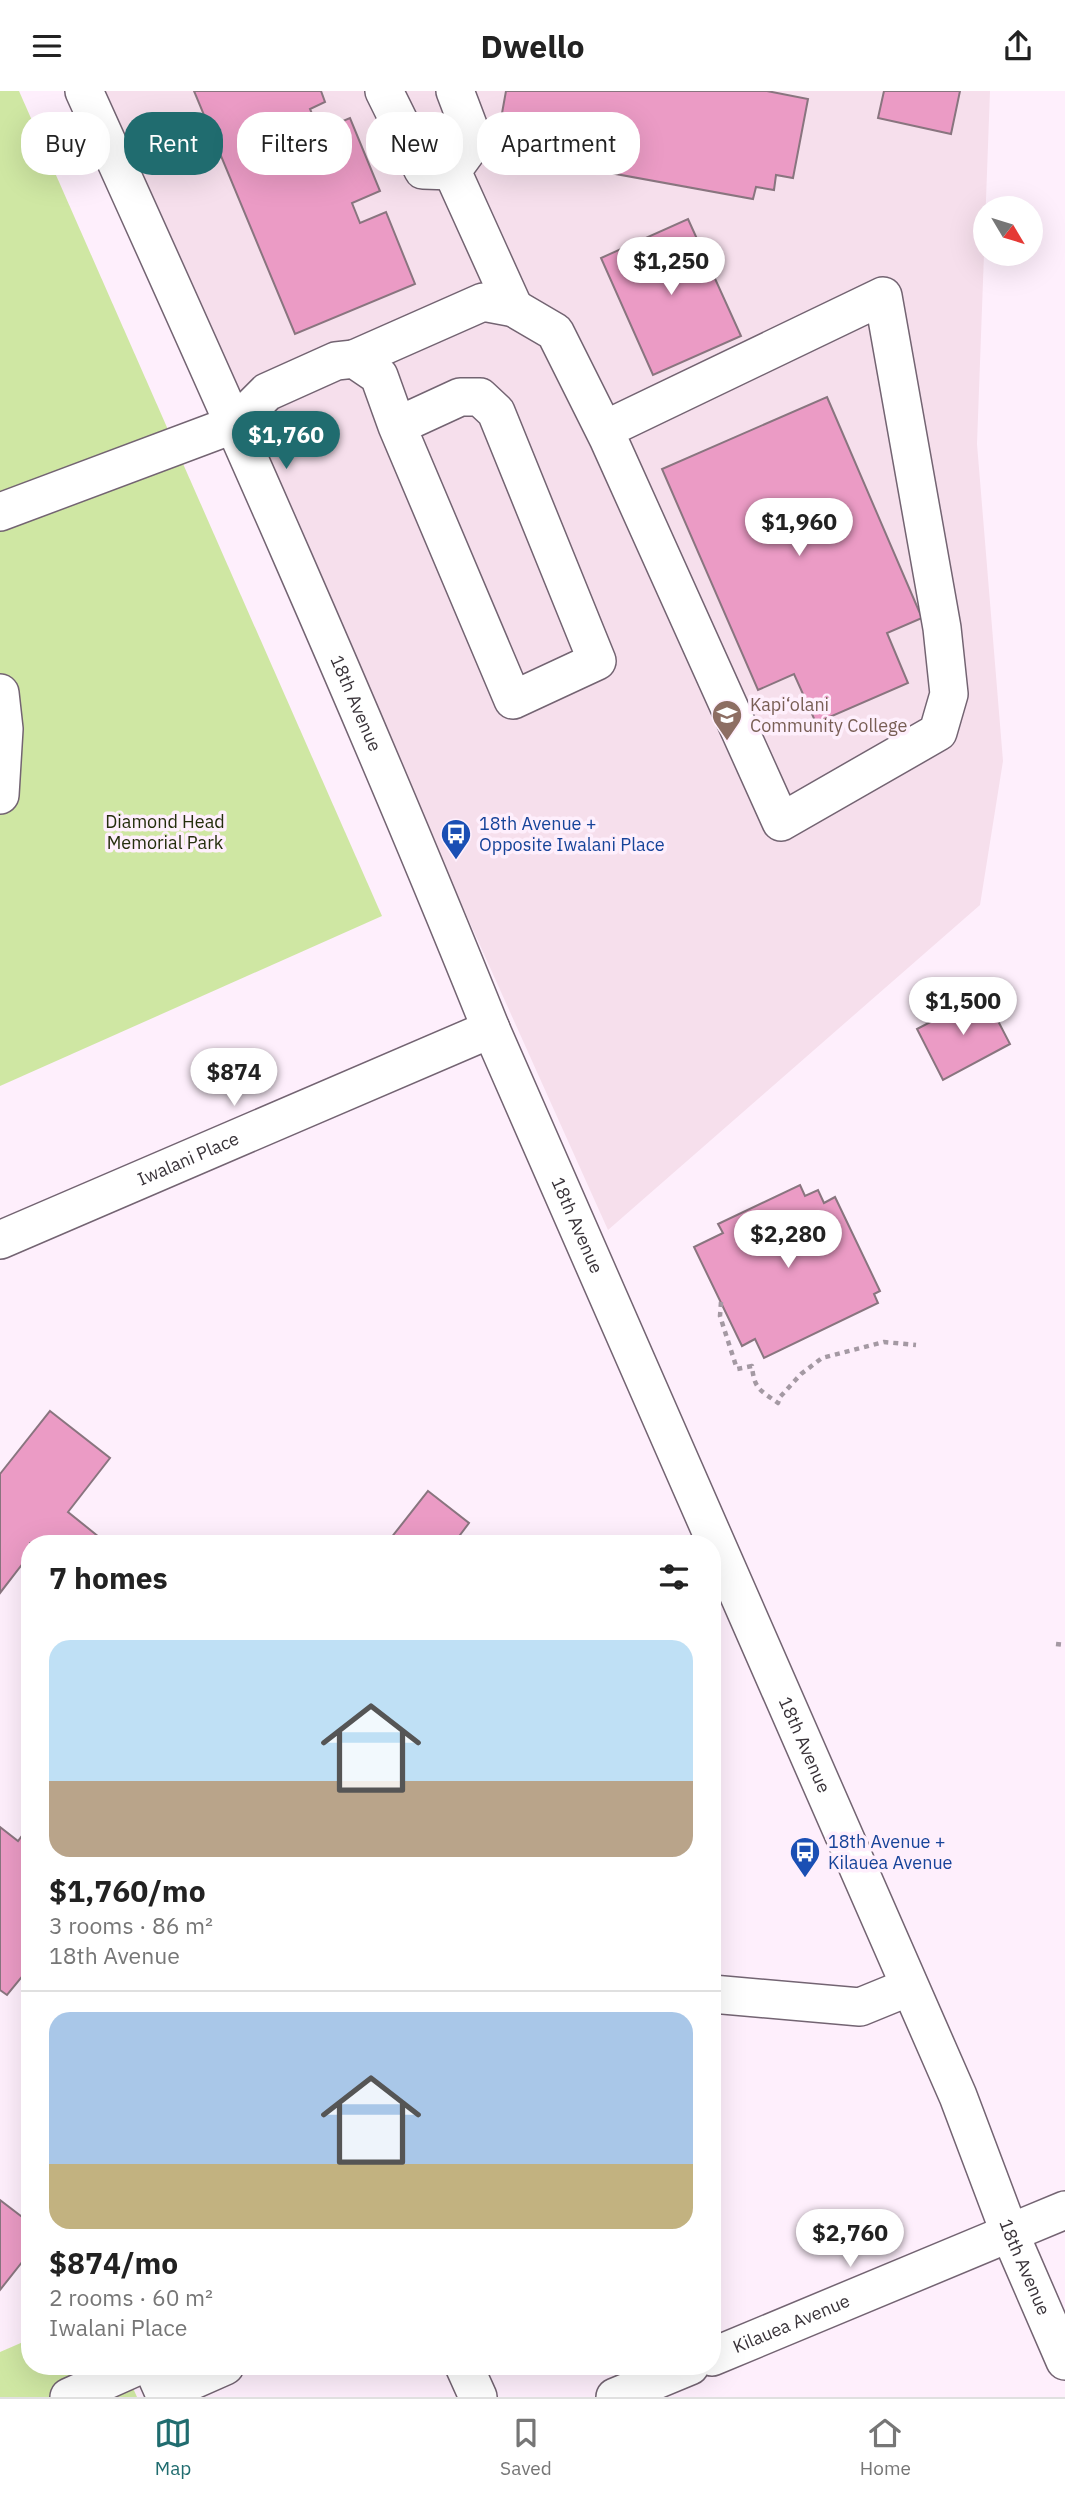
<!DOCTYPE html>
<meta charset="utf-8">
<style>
:root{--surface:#fff;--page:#f2f2f2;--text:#222;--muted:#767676;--line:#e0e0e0;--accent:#206c6f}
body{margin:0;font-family:"IBM Plex Sans",sans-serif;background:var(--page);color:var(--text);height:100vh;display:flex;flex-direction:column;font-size:26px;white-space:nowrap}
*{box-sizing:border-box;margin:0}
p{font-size:23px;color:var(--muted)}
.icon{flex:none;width:38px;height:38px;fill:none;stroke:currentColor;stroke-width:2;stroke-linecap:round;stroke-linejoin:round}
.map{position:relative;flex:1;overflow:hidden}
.drawer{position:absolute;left:21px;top:1444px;width:700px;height:840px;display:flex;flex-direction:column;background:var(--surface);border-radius:28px;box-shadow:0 7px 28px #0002}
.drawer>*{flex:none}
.guide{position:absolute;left:21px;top:21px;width:700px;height:63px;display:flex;gap:14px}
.needle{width:46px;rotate:128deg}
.fabs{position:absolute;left:973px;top:105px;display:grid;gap:14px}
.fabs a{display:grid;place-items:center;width:70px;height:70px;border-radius:50%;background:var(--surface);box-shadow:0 7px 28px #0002;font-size:35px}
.price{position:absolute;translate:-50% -60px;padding:0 16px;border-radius:24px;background:#fff;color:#222;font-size:23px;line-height:46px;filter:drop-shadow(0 2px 4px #0008)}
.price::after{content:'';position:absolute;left:50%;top:42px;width:21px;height:16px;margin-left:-10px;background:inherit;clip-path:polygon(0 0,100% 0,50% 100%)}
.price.selected{background:var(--accent);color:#fff}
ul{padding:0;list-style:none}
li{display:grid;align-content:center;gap:14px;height:371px;padding:0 28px}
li+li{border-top:2px solid var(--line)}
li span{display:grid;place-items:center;height:217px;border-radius:21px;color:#555}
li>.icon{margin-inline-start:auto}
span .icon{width:126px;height:126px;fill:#fffc;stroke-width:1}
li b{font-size:30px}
h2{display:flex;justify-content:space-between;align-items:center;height:84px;padding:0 28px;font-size:30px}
.chip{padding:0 24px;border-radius:28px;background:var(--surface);box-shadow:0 7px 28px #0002;font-size:24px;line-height:63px}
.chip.selected{background:var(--accent);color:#fff}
header{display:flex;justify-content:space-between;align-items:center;height:91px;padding:0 28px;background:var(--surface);font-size:32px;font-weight:800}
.tab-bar{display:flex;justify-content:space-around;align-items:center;height:98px;border-top:2px solid var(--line);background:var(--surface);font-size:19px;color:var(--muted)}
.tab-bar a{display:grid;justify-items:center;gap:4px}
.tab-bar .selected{color:var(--accent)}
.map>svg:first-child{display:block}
.commercial{fill:#f6dfec}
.green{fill:#cfe7a3}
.building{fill:#eb9bc5;stroke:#89757f;stroke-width:2}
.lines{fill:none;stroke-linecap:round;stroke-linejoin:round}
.minor-casing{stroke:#736472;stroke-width:40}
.path{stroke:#a499a3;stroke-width:4.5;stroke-dasharray:5 5;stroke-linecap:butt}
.minor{stroke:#fff;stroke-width:37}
.labels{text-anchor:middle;stroke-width:7;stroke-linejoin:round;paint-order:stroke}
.street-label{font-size:18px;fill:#393339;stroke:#feeffc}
.education-label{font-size:18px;fill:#785e54;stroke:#feeffc;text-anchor:start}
.park-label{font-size:18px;fill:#242e0c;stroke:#feeffc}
.transit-label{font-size:18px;fill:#164399;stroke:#feeffc;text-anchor:start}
</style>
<header><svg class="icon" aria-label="menu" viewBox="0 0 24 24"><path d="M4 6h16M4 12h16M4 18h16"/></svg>Dwello<svg class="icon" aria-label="share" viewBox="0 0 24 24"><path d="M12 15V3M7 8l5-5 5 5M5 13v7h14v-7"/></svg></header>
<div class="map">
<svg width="1065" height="2306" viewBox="0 0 1065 2306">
<rect width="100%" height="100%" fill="#feeffc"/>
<path class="commercial" d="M96,0H990L977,353L1003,670L980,814L608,1139Z"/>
<g class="green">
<path d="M0,0H19L382,825L0,995Z"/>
<path d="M30,2248V2275H123L137,2306H0V2261Z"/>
</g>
<g class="building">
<path d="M194,0H321L325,11L310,18L319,40L350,27L380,100L352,112L360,132L386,121L415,193L295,243Z"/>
<path d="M506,0H767L808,8L793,87L776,84L774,99L756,96L753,108L495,61Z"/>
<path d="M884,0H960L951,43L878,27Z"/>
<path d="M688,128L741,245L653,284L601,167Z"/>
<path d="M827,306L922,527L887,542L908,592L816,632L794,583L758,599L662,378Z"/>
<path d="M984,903L1010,953L943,989L917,938Z"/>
<path d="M800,1094L805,1105L818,1099L824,1112L835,1106L880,1200L874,1203L878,1212L764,1267L755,1248L742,1255L694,1156L723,1142L718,1133Z"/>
<path d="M50,1320L110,1367L68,1421L104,1450L102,1452H30V1469L27,1467L0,1502V1383Z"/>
<path d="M428,1400L469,1432L454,1452H387Z"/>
<path d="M30,1734V1876L7,1904L0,1899V1736L18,1750Z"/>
<path d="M0,2109L30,2132V2161L0,2199Z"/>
</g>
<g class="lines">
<g class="minor-casing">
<g id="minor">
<path id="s1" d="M84,0C225,311 364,622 491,938L958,2005L1010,2143L1065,2270"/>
<path d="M384,0L423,79L452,80"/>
<path d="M455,0L474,50L452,80L514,217"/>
<path d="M354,268L483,211L514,217L555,241L608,347L781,731L938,641L949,603L942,537L883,205L604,339"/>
<path d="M0,421L235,333L267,301L336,270L354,268L379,285L397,335L513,609L597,570L496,321L480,306H460L397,335"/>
<path d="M0,602L4,638L0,704"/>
<path id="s2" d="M0,1149L491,938"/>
<path d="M712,1903L860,1916L909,1896"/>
<path id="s3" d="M712,2266L1065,2119"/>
<path d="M152,2275L164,2302L225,2275"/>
<path d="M464,2275L478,2306"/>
<path d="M69,2306L138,2275"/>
<path d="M615,2306L690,2275"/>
</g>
</g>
<g class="path">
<path d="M721,1211L720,1225L737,1278L752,1275C754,1298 760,1299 778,1312L780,1306L801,1283L822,1267L884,1251L916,1254"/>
<path d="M1056,1553L1065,1554"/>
</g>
<use href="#minor" class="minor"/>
</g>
<defs>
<g id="university-pin" transform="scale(1.575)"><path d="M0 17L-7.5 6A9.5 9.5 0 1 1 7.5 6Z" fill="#8d6e63" stroke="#feeffc"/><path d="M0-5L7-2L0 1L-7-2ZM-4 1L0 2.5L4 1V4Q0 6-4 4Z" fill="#fff"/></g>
<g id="bus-pin" transform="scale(1.575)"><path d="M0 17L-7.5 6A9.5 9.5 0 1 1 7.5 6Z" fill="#1a4fb4" stroke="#feeffc"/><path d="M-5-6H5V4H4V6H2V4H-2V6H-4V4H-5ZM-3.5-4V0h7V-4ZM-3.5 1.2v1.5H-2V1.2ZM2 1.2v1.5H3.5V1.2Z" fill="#fff"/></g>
</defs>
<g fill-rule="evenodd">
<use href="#university-pin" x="727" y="624"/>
<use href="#bus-pin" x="456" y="743"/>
<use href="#bus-pin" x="805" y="1761"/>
</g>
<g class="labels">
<g class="street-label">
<text dy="6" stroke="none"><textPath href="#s1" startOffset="670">18th Avenue</textPath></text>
<text dy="6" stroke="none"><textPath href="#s2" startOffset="205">Iwalani Place</textPath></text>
<text dy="6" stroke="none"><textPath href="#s1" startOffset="1237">18th Avenue</textPath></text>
<text dy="6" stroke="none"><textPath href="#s1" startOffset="1804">18th Avenue</textPath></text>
<text dy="6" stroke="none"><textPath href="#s1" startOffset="2371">18th Avenue</textPath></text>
<text dy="6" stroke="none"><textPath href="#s3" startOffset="86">Kilauea Avenue</textPath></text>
</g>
<g class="education-label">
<text x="750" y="620">Kapi‘olani<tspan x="750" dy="21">Community College</tspan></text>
</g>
<g class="park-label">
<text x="165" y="737">Diamond Head<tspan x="165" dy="21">Memorial Park</tspan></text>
</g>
<g class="transit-label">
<text x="479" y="739">18th Avenue +<tspan x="479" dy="21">Opposite Iwalani Place</tspan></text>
<text x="828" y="1757">18th Avenue +<tspan x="828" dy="21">Kilauea Avenue</tspan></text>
</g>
</g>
</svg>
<div class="fabs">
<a><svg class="needle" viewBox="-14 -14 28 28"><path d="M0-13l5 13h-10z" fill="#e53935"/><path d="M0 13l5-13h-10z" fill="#767676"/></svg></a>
</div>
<b class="price" style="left:671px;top:206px">$1,250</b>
<b class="price selected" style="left:286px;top:380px">$1,760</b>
<b class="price" style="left:799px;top:467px">$1,960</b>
<b class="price" style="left:963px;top:946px">$1,500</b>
<b class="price" style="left:234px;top:1017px">$874</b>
<b class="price" style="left:788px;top:1179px">$2,280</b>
<b class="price" style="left:850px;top:2178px">$2,760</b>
<div class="guide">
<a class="chip">Buy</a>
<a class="chip selected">Rent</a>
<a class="chip">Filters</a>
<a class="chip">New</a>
<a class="chip">Apartment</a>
</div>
<section class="drawer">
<h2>7 homes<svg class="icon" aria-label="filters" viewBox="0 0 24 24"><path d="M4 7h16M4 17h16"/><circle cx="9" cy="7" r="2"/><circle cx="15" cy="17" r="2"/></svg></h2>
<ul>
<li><span style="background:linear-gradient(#bfe0f5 65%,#b9a48a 0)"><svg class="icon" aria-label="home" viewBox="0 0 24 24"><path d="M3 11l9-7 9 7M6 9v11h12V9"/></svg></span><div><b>$1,760/mo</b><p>3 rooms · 86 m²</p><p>18th Avenue</p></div></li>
<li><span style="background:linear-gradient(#a9c7e8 70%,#c2b280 0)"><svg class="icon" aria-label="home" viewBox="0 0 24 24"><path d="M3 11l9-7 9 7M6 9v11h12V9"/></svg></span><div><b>$874/mo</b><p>2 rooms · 60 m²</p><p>Iwalani Place</p></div></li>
</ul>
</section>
</div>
<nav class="tab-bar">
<a class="selected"><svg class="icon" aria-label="map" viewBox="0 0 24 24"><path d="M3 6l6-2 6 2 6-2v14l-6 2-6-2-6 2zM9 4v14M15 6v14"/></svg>Map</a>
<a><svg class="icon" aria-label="saved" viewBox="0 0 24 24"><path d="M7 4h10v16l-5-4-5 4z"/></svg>Saved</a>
<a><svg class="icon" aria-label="home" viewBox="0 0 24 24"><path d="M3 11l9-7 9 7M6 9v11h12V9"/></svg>Home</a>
</nav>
